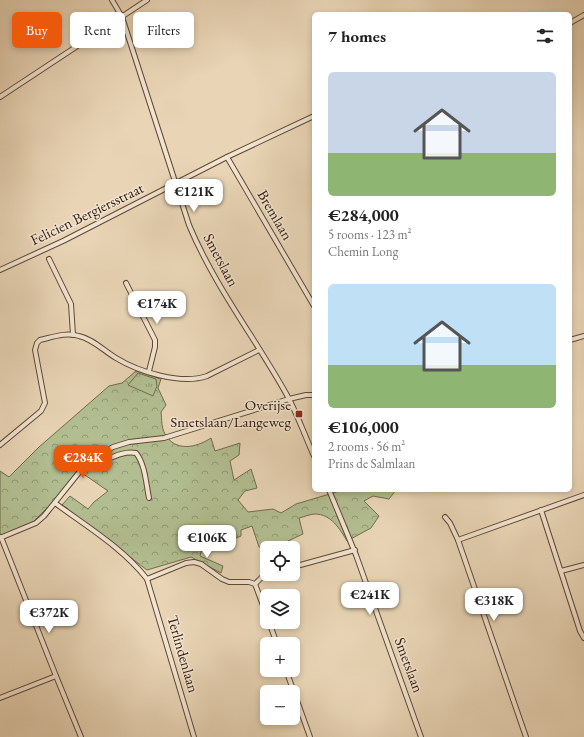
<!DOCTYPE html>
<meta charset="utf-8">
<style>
:root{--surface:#fff;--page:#f6f6f6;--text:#222;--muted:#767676;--accent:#ea580c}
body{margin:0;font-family:"EB Garamond",serif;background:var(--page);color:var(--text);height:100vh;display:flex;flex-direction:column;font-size:15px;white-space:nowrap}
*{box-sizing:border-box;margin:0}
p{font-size:13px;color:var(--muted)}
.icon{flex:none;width:22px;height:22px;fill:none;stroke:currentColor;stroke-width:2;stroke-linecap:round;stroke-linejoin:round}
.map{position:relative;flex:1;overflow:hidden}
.details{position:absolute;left:312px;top:12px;width:260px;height:480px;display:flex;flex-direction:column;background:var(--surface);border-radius:6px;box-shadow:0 2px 6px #0003}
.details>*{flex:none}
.top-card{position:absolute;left:12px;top:12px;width:240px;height:36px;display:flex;gap:8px}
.buttons{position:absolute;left:260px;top:541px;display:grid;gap:8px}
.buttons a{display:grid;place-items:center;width:40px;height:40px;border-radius:6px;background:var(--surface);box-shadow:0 2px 6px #0003;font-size:20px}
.price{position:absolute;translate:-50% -34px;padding:0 9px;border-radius:8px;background:#fff;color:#222;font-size:13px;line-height:26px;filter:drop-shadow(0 1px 2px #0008)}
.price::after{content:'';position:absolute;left:50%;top:24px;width:12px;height:9px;margin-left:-6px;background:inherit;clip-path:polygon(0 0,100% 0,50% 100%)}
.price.on{background:var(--accent);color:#fff}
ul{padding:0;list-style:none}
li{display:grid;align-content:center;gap:8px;height:212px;padding:0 16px}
li span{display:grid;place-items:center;height:124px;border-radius:6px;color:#555}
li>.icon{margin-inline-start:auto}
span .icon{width:72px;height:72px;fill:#fffc;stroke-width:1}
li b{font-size:17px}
h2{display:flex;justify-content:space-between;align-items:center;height:48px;padding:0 16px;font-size:17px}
.tag{padding:0 14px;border-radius:6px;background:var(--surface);box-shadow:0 2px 6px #0003;font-size:14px;line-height:36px}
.tag.on{background:var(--accent);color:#fff}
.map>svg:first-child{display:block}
.forest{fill:url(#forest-crowns);stroke:#726c4e}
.park{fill:url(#park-tufts);stroke:#726c4e}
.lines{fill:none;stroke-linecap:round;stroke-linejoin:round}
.minor-casing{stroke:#604836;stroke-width:6}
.minor{stroke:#f1e4d0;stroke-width:4}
.poi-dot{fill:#8f2418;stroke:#f1e4d0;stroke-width:1.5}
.labels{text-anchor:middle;stroke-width:3;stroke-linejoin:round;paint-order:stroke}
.street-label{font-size:15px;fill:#33190c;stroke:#f1e4d0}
.poi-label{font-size:15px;fill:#33190c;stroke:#f1e4d0;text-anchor:end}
</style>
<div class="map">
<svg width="584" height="737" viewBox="0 0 584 737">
<defs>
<pattern id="forest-crowns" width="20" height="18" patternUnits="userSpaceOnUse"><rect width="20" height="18" fill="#b2be91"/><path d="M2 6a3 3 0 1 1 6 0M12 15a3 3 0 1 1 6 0" fill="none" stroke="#919a75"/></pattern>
<pattern id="park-tufts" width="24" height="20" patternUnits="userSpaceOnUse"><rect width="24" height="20" fill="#b2be91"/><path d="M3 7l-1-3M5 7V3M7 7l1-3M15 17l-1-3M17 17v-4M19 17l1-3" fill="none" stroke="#919a75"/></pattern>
</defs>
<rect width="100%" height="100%" fill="#e9d5b6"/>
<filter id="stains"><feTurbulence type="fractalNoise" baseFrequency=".005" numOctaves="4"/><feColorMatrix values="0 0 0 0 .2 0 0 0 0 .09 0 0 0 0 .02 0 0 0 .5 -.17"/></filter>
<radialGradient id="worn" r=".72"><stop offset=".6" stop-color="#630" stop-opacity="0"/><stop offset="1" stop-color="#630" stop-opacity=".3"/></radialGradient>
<path class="forest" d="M136,371L161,379L158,388L166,405L161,412C162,419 161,427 165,434C175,452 196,448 211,438L215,451L240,443L239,455L230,461L234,480L251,469L257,488L245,491L238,500L248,512L273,509L281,513L296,504L343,490H396L389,499L373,496L364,501L379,516L371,528L347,541C340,529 331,514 315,514C310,514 304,517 299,518L303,534L273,548L259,547L252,526L241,530V536L236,538L233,528L218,532L202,549L200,556L223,566L221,573L191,557L147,570L62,505L70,496L88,509L94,502L108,491L82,473L33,522L0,536V471L9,477L39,447L109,386L122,383Z"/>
<path class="park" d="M138,373L156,379L157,386L153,396L128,385Z"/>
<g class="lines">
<g class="minor-casing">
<g id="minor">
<path d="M112,0L122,17L189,225C215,287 256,339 288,397C298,416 305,436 314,456"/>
<path d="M570,23L584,15"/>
<path d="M0,97L147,0"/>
<path d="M227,157L314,306"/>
<path d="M49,259L71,304L73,335"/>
<path d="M0,270L63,241L227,157L314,116"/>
<path d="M126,283L155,340V347L149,371"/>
<path d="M570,340L584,336"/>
<path d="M0,445L41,411L45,403L35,350L37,343L40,340C53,337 66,332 79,336C93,339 104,351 116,358C139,372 181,385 207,376L259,350"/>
<path d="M85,466C103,465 117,450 136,453C145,464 146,483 149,498"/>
<path d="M329,490L356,555L421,737"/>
<path d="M55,503C86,526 123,548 147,579L194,737"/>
<path d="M541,510L580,631L584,638"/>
<path d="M445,517L450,523L458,540L526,737"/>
<path d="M1,537L56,676L81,737"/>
<path d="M0,538L36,523L44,516L81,470L89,461L113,447L129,442L164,438L289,399L306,395H314"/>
<path d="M458,540L584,495"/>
<path d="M293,567L355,550"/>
<path d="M561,571L584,565"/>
<path d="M147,579L186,563L194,562L201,564L222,579L229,582H249L255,584L264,575L269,574"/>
<path d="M255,584L267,616"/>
<path d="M269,622L277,644"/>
<path d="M286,670L310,737"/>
<path d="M0,698L56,676"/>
</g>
</g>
<use href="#minor" class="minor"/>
</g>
<rect class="poi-dot" x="295" y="410" width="8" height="8" rx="2"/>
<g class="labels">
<g class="street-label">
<text transform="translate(87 214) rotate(-26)" y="5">Felicien Bergiersstraat</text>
<text transform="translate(275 215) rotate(60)" y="5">Bremlaan</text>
<text transform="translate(221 260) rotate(62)" y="5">Smetslaan</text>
<text transform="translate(183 654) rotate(74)" y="5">Terlindenlaan</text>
<text transform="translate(409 665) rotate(70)" y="5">Smetslaan</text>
</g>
<g class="poi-label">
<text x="291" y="410">Overijse<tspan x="291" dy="17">Smetslaan/Langeweg</tspan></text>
</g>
</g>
<rect width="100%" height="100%" filter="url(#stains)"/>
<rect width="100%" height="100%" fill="url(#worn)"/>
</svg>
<div class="buttons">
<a><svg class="icon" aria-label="locate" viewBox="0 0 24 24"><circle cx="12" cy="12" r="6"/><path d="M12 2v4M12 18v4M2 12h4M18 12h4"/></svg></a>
<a><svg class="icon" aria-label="layers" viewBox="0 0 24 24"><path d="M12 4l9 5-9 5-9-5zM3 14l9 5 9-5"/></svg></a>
<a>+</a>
<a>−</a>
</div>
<b class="price" style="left:194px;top:213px">€121K</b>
<b class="price" style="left:157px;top:325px">€174K</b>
<b class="price on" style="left:83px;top:479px">€284K</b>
<b class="price" style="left:207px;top:559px">€106K</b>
<b class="price" style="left:370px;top:616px">€241K</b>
<b class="price" style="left:494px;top:622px">€318K</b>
<b class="price" style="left:49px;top:634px">€372K</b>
<div class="top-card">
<a class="tag on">Buy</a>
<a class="tag">Rent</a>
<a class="tag">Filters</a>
</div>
<section class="details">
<h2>7 homes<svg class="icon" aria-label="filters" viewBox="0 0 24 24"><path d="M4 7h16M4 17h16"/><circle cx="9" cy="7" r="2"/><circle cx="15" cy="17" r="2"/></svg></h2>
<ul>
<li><span style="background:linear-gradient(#c9d6e8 65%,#8fb573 0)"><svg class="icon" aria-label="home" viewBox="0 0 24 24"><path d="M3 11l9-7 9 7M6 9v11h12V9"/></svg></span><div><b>€284,000</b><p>5 rooms · 123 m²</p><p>Chemin Long</p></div></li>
<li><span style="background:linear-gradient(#bfe0f5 65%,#8fb573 0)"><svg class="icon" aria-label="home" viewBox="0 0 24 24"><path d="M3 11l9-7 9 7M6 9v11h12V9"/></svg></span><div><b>€106,000</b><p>2 rooms · 56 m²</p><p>Prins de Salmlaan</p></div></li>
</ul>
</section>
</div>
